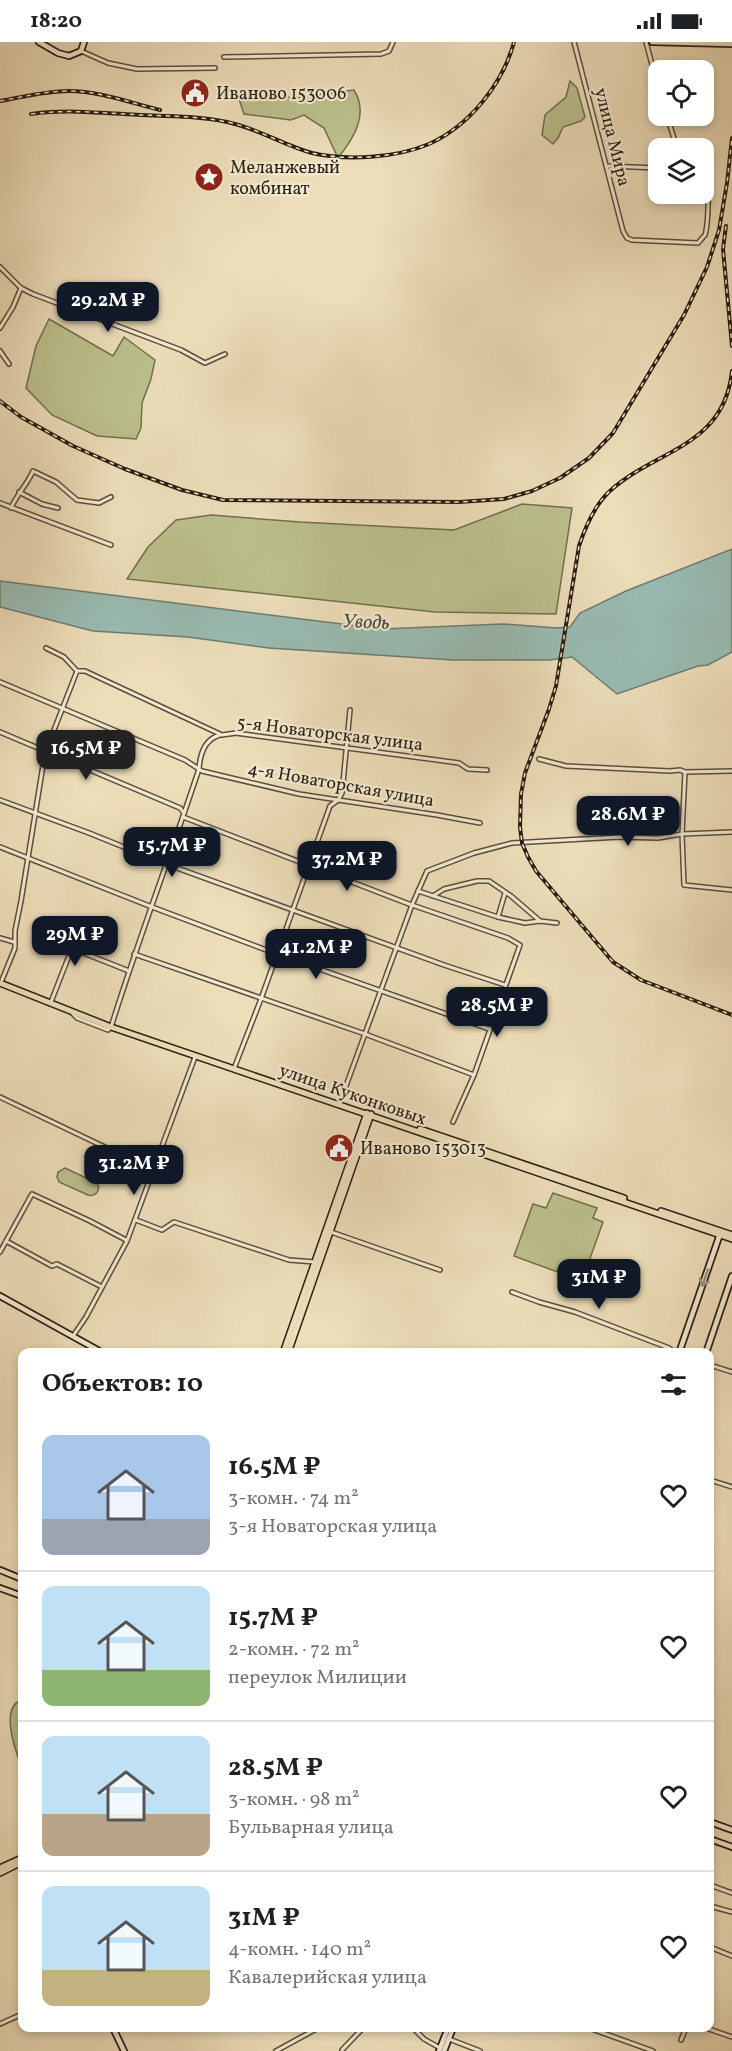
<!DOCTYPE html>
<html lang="ru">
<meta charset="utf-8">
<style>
:root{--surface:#fff;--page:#f2f2f2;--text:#202124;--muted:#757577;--line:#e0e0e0;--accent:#111827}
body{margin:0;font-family:Vollkorn,serif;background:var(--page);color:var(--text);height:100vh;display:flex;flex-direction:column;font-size:22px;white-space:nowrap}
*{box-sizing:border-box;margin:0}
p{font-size:20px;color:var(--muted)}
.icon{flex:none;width:33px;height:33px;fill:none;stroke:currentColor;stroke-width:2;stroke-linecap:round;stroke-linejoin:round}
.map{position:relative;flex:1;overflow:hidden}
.drawer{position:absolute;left:18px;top:1306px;width:696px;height:684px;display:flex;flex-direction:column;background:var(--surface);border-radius:12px;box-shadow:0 3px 9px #0003}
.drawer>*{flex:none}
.tools{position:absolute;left:648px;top:18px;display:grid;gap:12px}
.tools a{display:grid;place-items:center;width:66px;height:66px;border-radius:12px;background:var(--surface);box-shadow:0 3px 9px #0003;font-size:30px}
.price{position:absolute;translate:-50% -51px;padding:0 14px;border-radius:12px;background:var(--accent);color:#fff;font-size:20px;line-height:39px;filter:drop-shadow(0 2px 3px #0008)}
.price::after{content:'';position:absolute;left:50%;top:36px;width:18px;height:14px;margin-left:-9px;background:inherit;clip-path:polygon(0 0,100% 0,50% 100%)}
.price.on{background:#222;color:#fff}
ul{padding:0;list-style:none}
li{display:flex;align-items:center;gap:18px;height:150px;padding:0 24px}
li+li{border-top:2px solid var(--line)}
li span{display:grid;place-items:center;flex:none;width:168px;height:120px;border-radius:12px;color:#555}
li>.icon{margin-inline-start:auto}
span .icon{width:72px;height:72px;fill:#fffc;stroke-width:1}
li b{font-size:26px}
h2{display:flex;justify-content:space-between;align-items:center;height:72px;padding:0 24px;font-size:26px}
.status{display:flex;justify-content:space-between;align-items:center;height:42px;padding:0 30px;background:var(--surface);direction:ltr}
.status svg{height:16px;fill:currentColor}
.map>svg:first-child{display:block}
.green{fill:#bbc08d;stroke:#726f4f;stroke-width:1.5}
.water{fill:#99bcb3;stroke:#6d7d72;stroke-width:1.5}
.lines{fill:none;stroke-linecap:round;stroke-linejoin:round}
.street-casing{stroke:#5b4e3b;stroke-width:6}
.secondary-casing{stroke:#2a1e11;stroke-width:8}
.primary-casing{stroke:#2a1e11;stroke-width:8}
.street{stroke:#f3ead2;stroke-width:3}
.secondary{stroke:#f3ead2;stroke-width:4.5}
.primary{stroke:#eddeba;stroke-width:5}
.rail-casing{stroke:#2a1e11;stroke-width:4}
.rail{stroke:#f3ead2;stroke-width:1.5;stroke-dasharray:4.5;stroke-linecap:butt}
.oneway{stroke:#998e7b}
.labels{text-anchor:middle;stroke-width:4.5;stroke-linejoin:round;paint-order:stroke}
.poi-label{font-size:18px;fill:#2a1e11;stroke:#f3ead2;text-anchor:start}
.street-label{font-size:18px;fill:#2a1e11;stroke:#f3ead2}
.water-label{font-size:20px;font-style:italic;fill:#4b4d42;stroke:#f3ead2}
</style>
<div class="status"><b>18:20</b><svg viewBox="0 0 49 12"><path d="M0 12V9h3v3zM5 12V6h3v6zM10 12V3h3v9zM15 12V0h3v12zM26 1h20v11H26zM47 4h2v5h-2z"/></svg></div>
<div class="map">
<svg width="732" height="2009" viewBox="0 0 732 2009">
<rect width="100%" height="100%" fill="#eddeba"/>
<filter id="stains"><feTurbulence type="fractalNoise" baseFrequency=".00333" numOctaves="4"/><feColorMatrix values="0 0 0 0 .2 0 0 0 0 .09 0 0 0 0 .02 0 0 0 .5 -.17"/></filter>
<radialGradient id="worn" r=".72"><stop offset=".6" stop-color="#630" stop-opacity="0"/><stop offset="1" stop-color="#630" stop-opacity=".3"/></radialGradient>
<g class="green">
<path d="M570,39L577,46L585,75L581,79L563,85L558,96L553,102L542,93L545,73L566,55Z"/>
<path d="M354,48C369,72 354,96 338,116L324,86L304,73L291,78L244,72L238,54L259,50L292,56Z"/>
<path d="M49,277L113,314L124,295L155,318L151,337L142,361L141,386L136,397L97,394L52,373L26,346L36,304Z"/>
<path d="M522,462L572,466L556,572L435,570L127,537L148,505L176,478L211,473L300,480L454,488Z"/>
<path d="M65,1126L97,1141C101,1148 96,1155 88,1153L59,1140L57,1135L58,1130Z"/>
<path d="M553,1151L597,1166L593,1176L603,1180L582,1239L514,1214L533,1162L546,1166Z"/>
<path d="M22,1658V1725C14,1706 0,1664 22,1658Z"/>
</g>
<path class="water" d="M732,507V610L708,623L698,624L617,652L572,615L550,618H453L269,606L188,595L93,589L0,565V539L382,587L503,582L557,586L570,585L580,571L626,549Z"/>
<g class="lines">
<g class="street-casing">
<g id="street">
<path d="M574,0L623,189L627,196L632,198L698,201C699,200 704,194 705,193C708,184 710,141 706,132L704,131"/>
<path d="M646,0L658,45"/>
<path d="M81,9L108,21L137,27L215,26"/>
<path d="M224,15L381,12L389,9L393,0"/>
<path d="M667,74L677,106"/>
<path d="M607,124L658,126"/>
<path d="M0,225L21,246L33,252L181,308L205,321L225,312"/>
<path d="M0,286L13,265L21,246"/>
<path d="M0,309L9,322"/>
<path d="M19,450L42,462L58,466"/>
<path d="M0,461L111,503"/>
<path d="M11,466C17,452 27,443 33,429L56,440L77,458L99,461L111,455"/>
<path d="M46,606L64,615L77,629H85L222,693L236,691L459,721L468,727L487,728"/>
<path d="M0,640L185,718L202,729L299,752L437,773L480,781"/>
<path d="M0,690L180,766L184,771"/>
<path d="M539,717L566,724L670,729L680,728L685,730L732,729"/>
<path d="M685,730L682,792L684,843L732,848"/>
<path d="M0,758L89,791L166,822L444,923L505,943"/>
<path d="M183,775L409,862L508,896L520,903L474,1033L453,1080"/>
<path d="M0,805L152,865L277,912L489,987"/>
<path d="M418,849L498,875L525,881L540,879L557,881"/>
<path d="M433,854L444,847L477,839H489L511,854L540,879"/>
<path d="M498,875L505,851"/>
<path d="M0,896L14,900"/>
<path d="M71,906L129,929"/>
<path d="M134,912L365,992L474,1033"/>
<path d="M2,938L15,906V889L21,859L45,711L77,629"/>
<path d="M51,960L81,883"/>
<path d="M73,972L77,976L108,988L111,985"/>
<path d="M112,982C139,896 171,812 199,727C200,712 205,697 220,693"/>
<path d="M235,1024L261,957L330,764L338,758L342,751L350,668"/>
<path d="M0,1055L153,1128"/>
<path d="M339,1063L412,863L427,829L474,811L512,801L619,795L658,796L682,792L732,790"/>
<path d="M136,1178L162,1188L174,1180L289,1218L315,1220"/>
<path d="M331,1190L440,1228"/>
<path d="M6,1199L52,1224L57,1222L102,1245"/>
<path d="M0,1210L32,1152L90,1179L126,1198"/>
<path d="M512,1250L539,1260L575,1270L669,1306L675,1311"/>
<path d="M73,1294L86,1275L127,1199L195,1015"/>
<path d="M710,1323L732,1330"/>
<path d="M710,1438L732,1445"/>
<path d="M710,1843L732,1851"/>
<path d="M710,1864L732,1870"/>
<path d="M710,1905L732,1914"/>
<path d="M0,1982L22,1972"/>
<path d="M413,1986L424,1997L440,2006"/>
<path d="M589,1986L653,2009"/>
<path d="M706,1986L732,1995"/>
<path d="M449,1997L480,2009"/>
<path d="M681,1998L686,1986"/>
<path d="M342,2008L363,1986"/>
<path d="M276,2009L318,1986"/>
</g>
</g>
<g class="secondary-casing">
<g id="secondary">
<path d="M39,0L58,11L69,14L81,9L84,0"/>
<path d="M652,0L732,2"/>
<path d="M0,1254L103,1311"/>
<path d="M679,1311L720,1192"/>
<path d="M706,1311L732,1234"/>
<path d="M0,1528L22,1537"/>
<path d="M0,1546L22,1554"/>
<path d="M710,1780L732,1788"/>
<path d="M710,1797L732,1805"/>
<path d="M113,1986L124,2009"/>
<path d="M439,2009L448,1986"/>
<path d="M444,2009L453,1986"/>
</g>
</g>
<g class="primary-casing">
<g id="primary">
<path d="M0,941L111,985L732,1197"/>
<path d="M420,1087L624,1156"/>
<path d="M661,1169L732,1193"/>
<path d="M283,1311L367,1071"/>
<path d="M288,1311L371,1072"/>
<path d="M0,1826L22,1816"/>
<path d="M0,1831L22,1820"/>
</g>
</g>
<use href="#street" class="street"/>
<use href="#secondary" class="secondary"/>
<use href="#primary" class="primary"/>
<g class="rail-casing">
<g id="rail">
<path d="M0,59C23,55 46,49 69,49C99,49 131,61 160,68"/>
<path d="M31,72C68,67 104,71 141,73C169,74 198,74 227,80C257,86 283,103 312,111C347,119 396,116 429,102C469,84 503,42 514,0"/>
<path d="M726,184L723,207L732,304"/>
<path d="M732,329C724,405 657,407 611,448C595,462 586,483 579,504L556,644L549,667L525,731L521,752L520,785L522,801L528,815L536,829L613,920L641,938L732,973"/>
<path d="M0,359L21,375L73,404L125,427L182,448L223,458L459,460L504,457L532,449L560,436L589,416L613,391L684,273L707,225L719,188L727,141L732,96"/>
</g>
</g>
<use href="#rail" class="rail"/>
</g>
<defs><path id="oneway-shaft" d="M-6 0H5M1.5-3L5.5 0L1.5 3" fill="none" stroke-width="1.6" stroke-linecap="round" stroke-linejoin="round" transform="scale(1.5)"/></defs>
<use class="oneway" href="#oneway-shaft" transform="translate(705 1236) rotate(109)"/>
<defs>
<g id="civic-disc" transform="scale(1.5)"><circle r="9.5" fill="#8f2418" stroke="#f3ead2"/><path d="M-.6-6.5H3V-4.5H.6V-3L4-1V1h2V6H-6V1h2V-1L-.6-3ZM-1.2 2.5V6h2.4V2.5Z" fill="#fff"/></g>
<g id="sight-disc" transform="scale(1.5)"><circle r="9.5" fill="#8f2418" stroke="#f3ead2"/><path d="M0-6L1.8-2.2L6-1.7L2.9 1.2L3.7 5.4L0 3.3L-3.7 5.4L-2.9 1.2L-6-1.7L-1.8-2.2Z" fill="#fff"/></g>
</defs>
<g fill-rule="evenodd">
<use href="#civic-disc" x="195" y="51"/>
<use href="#sight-disc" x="209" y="135"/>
<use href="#civic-disc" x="339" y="1106"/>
</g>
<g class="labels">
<g class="poi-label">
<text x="216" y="57">Иваново 153006</text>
<text x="230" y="131">Меланжевый<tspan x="230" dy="21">комбинат</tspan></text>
<text x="360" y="1112">Иваново 153013</text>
</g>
<g class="street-label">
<text transform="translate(613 95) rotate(76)" y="6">улица Мира</text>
<text transform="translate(330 691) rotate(7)" y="6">5-я Новаторская улица</text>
<text transform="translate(341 742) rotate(10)" y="6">4-я Новаторская улица</text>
<text transform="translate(353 1052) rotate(19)" y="6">улица Куконковых</text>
</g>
<g class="water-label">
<text transform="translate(366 579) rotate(2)" y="7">Уводь</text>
</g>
</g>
<rect width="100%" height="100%" filter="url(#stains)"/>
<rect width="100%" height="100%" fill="url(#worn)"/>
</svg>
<div class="tools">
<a><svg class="icon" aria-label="locate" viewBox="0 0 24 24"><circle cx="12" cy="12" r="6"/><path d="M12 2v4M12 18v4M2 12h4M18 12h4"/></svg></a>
<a><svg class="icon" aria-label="layers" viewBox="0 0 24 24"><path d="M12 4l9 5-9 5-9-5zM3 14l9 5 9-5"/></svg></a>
</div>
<b class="price" style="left:108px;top:291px">29.2M ₽</b>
<b class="price on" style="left:86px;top:739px">16.5M ₽</b>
<b class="price" style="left:628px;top:805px">28.6M ₽</b>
<b class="price" style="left:172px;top:836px">15.7M ₽</b>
<b class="price" style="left:347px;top:850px">37.2M ₽</b>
<b class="price" style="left:75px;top:925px">29M ₽</b>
<b class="price" style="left:316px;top:938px">41.2M ₽</b>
<b class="price" style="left:497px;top:996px">28.5M ₽</b>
<b class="price" style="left:134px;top:1154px">31.2M ₽</b>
<b class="price" style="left:599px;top:1268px">31M ₽</b>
<section class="drawer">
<h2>Объектов: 10<svg class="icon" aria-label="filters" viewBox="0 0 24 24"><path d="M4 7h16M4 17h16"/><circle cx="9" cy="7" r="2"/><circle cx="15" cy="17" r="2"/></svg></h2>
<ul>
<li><span style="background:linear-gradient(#a9c7e8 70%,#9aa5b1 0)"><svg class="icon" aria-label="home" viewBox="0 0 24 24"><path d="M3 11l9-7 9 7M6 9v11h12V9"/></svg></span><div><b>16.5M ₽</b><p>3-комн. · 74 m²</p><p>3-я Новаторская улица</p></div><svg class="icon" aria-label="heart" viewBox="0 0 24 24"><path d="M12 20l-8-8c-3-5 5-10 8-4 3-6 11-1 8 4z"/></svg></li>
<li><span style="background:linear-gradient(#bfe0f5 70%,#8fb573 0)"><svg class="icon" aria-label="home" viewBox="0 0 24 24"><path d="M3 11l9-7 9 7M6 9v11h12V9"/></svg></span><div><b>15.7M ₽</b><p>2-комн. · 72 m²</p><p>переулок Милиции</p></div><svg class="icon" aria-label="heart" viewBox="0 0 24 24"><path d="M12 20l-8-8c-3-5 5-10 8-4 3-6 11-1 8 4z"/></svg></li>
<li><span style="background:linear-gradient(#bfe0f5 65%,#b9a48a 0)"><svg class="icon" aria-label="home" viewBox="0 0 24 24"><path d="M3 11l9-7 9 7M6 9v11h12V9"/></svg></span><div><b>28.5M ₽</b><p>3-комн. · 98 m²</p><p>Бульварная улица</p></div><svg class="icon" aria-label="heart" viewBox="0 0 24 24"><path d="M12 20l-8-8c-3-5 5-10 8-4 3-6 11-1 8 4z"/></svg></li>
<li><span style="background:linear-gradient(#bfe0f5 70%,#c2b280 0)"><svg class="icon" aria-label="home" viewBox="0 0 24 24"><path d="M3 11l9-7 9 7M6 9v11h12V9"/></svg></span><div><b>31M ₽</b><p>4-комн. · 140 m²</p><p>Кавалерийская улица</p></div><svg class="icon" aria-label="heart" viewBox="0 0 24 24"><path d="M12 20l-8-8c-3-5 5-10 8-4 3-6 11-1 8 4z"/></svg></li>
</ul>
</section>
</div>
